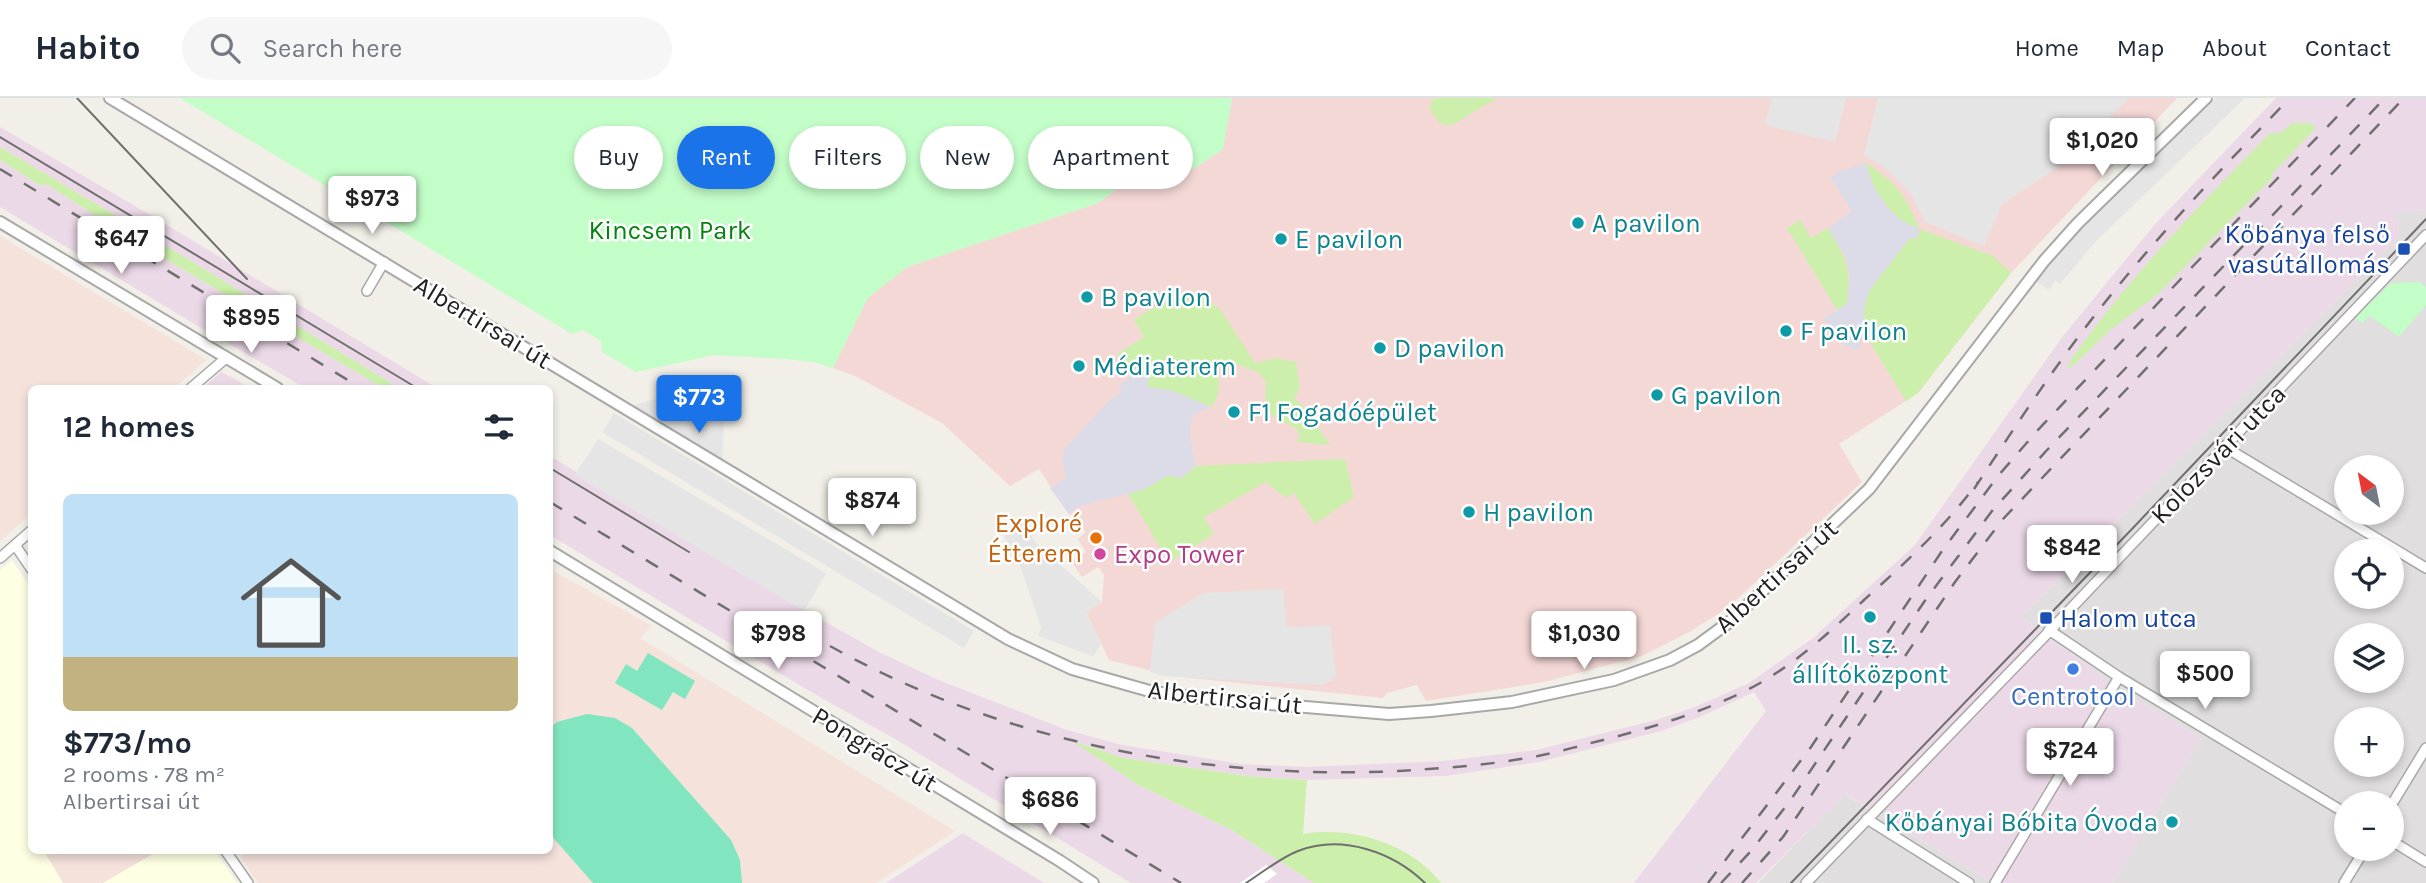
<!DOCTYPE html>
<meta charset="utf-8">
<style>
:root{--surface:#fff;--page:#f6f6f7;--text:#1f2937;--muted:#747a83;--line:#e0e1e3;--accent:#1a73e8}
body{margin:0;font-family:Karla,sans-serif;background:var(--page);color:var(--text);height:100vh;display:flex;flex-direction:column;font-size:26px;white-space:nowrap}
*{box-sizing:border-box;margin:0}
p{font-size:23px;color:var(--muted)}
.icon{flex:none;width:38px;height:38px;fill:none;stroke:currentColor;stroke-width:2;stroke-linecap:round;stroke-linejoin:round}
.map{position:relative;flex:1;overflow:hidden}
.panel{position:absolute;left:28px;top:287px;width:525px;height:469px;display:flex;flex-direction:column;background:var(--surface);border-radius:10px;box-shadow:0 4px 10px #0003}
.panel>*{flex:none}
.top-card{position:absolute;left:574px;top:28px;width:665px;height:63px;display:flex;gap:14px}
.needle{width:46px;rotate:328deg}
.tools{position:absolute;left:2334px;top:357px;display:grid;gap:14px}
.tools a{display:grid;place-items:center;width:70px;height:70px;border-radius:50%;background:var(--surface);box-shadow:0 4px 10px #0003;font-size:35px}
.price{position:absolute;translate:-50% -60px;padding:0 16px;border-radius:7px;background:#fff;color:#222;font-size:23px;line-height:46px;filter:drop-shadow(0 2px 4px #0008)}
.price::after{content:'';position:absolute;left:50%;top:42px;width:21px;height:16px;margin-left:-10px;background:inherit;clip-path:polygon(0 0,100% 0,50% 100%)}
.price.selected{background:var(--accent);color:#fff}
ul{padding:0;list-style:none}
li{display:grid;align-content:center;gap:14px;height:371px;padding:0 35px}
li+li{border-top:2px solid var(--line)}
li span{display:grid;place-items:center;height:217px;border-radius:10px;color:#555}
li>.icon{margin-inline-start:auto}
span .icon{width:126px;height:126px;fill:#fffc;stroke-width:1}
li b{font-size:30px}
h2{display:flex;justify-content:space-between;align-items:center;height:84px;padding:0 35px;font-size:30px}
.tag{padding:0 24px;border-radius:32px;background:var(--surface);box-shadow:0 4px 10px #0003;font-size:24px;line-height:63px}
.tag.selected{background:var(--accent);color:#fff}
header{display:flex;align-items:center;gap:42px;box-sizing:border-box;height:98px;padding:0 35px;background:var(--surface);border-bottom:2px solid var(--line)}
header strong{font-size:33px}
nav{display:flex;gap:38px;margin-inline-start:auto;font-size:24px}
.search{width:490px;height:63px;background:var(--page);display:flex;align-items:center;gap:18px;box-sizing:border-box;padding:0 24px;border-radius:38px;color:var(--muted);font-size:26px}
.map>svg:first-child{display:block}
.residential{fill:#e0dede;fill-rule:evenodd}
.commercial{fill:#f4d8d6}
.industrial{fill:#ecd9e8}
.education{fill:#ffffe4}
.military{fill:#f4e2db}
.grass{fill:#ccefab}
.park{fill:#c3fdc8}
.pitch{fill:#81e6bf}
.parking{fill:#e5e5e5}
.plaza{fill:#dcdce8}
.pier{fill:#fff}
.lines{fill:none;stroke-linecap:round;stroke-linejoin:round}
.minor-casing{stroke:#a8a8a8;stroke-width:12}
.tertiary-casing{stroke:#a8a8a8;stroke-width:14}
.minor{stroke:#fff;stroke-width:9}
.tertiary{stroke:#fff;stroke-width:10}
.tram{stroke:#6f6f6f;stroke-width:2}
.rail{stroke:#6f6f6f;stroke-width:2.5;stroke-dasharray:14 14;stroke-linecap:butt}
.culture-dot{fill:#0f9aa8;stroke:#fff;stroke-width:2.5}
.transit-dot{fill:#1a4fb4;stroke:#fff;stroke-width:2.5}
.food-dot{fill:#e8710a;stroke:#fff;stroke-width:2.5}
.hotel-dot{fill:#d1479c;stroke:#fff;stroke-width:2.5}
.shop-dot{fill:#3f7fe0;stroke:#fff;stroke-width:2.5}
.labels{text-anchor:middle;stroke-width:5;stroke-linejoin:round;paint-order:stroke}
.culture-label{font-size:26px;fill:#0d838f;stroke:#fff;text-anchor:start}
.park-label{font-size:26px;fill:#05850f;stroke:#fff}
.transit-label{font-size:26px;fill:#164399;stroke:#fff;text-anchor:end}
.street-label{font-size:26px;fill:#212121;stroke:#fff}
.food-label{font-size:26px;fill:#c56008;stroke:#fff;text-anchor:end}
.hotel-label{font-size:26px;fill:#b23c85;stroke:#fff;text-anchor:start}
.shop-label{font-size:26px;fill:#366cbe;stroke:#fff}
</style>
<header>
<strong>Habito</strong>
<div class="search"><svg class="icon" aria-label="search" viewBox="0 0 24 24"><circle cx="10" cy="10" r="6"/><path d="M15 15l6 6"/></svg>Search here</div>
<nav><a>Home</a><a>Map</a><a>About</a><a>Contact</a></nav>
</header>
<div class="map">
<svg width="2426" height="785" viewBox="0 0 2426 785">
<rect width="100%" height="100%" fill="#f2efe8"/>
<g class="residential">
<path d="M2426,111V785H2113L2201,640L2119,591L2021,519L2399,139L2398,124L2393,120L2401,112L2407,115ZM2347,369H2392V415H2347ZM2347,453H2392V499H2347ZM2347,537H2392V583H2347ZM2347,621H2392V667H2347ZM2347,705H2392V751H2347Z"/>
<path d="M1844,696L1993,785H1758Z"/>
</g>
<path class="commercial" d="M1232,0H2177L2011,175L1918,295L1839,346L1862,384L1729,509L1691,533L1642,558L1544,584L1426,603L1417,587L1387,595L1383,600L1172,578L1109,562L1086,514L1102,504L1104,477L1098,469L1082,479L1071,463L1086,454L1078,441L1086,434L1069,416L1039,371L1010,388L942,325L855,278L833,270L868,199L907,169L1098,105L1122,87L1195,70L1223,50Z"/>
<g class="industrial">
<path d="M2276,0H2426V111L2407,115L2401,112L2394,120L2398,124L2399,139L2021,519L2119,591L2201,640L2113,785H1993L1845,696L1756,785H1634L1766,613L1754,594L1700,619L1661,633L1539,664L1446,678L1307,682L1254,679L1123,660L1075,644L1140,688L1230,731L1314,785H1131L895,641L811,594L550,437V358L799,509L879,554L936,581L1067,632L1122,647L1242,666L1306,669L1443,663L1536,652L1656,622L1695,609L1749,585L1813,540L1915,447L2063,238L2156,125Z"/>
<path d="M0,29L147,115L437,290H399L137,130L0,49Z"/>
<path d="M0,62L40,87H48L130,140L383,290H305L188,222L0,109Z"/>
<path d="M221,274L233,280L250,290H203Z"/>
<path d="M963,735L969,739L1044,785H886Z"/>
</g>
<path class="education" d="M12,462L31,490L32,752L215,753L237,785H0V472Z"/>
<g class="military">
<path d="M0,138L206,262L174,290H32L31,416L0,443Z"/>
<path d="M550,471L652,528L640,540L955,733L876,785H258L241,760L243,757L240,753L550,752Z"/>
<path d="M44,753H158L103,785H63Z"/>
</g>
<g class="grass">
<path d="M1435,0H1497L1454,26L1445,28L1439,24L1430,11L1431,4Z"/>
<path d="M2292,25H2311L2316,30L2271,77L2273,79L2158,196L2110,232L2076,265L2068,270L2067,268C2125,183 2198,109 2269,36L2282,34Z"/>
<path d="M0,49L137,130L399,290H383L130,140L48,87H40L0,62Z"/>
<path d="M1865,65C1896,83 1906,99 1920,131L1993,158L2011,175L1918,295L1906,303L1865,236L1864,212L1869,193L1909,141C1900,121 1887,110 1876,92C1871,84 1870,74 1865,65Z"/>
<path d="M1800,122L1811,140L1828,130C1847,162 1851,169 1847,206L1837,212L1787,130Z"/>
<path d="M1179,194L1201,197L1220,211L1255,265L1276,260L1296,264L1300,291L1294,300L1306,311L1330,347L1297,344L1300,338L1297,331L1273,318L1265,308L1266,284L1258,274L1224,262L1217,268C1219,283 1222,297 1211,309L1173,293L1148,289L1147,285L1156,268L1141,262L1130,279L1117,256L1144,239L1134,222Z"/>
<path d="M1345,361L1354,399L1315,426L1294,395L1286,400L1266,384L1204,419L1214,436L1169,464L1128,396L1145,391L1169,377L1180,381L1196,368Z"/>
<path d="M1072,643L1123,660L1254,679L1307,682L1303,736C1351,728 1410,745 1441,785H1314L1230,731L1140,688Z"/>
</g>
<g class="park">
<path d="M180,0H1232L1223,51L1195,70L1122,87L1098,105L907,169L868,200L833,270L814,264L786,261L714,257L636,274L602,254L601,243L583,232L572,236Z"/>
<path d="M2419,184L2426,189V207L2399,239L2370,218L2362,225L2355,220L2391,185Z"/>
</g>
<g class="pitch">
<path d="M648,555L695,583L685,601L673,594L662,612L615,585L626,566L637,573Z"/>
<path d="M587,616L615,620L632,630L731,742L740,762L742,785H593L550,736V630L557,624Z"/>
</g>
<g class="parking">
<path d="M1772,0H1846L1835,44L1765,27Z"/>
<path d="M1878,0H2129L2066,64L2002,106L1984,148L1925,124L1911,96L1884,69L1864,57Z"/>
<path d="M2216,0H2245L2096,143L2060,186L2055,183L2049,192L2036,183L2082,128Z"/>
<path d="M682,293L716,308L721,316L724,323L722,364L631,308Z"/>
<path d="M614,315L974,533L964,550L602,334Z"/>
<path d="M598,341L826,475L804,513L575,377Z"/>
<path d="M1023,425L1037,446L1102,504L1086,514L1101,546L1093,558L1038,538L1041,529L1021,470L1004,438Z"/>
<path d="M1283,491L1287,529L1330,527L1336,577L1332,582L1321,587L1163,578L1150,574L1155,525L1203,495Z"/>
</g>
<g class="plaza">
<path d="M1865,65L1874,89L1888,110L1901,122L1920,131L1917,141H1909L1869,193L1864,212L1865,236L1857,253L1841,246L1824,220L1847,206L1850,178L1846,160L1828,130L1852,114L1831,80L1839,74Z"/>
<path d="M1141,262L1156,268L1147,285L1148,289L1173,293L1211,309L1194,316L1191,322L1190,341L1196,368L1180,381L1169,377L1145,391L1079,408L1069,416L1050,390L1066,380L1062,362L1065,350L1110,302L1122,294L1119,288L1130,279Z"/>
</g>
<path class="pier" d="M1266,767L1277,776L1264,785H1240Z"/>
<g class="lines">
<g class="minor-casing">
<g id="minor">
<path d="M367,193L384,164"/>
<path d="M191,290L226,260"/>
<path d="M2225,349L2426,470"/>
<path d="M15,447L32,472"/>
<path d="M0,460L32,432"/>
<path d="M2049,532L2119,579L2347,716"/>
<path d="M2392,706L2426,650"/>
<path d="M1867,721L1969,785"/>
<path d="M2392,743L2426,764"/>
<path d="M225,752L248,785"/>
<path d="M1806,785L2041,542L2426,137"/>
<path d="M1995,785L2119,579"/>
<path d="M2344,785L2365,751"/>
</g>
</g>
<g class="tertiary-casing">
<g id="tertiary">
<path d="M110,0L1008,541L1072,571L1153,594L1210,601L1389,616L1431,613L1512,604L1614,582L1670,562L1698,547L1732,522L1869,391L2044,163L2078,125L2206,0"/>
<path d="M0,124L277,290"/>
<path d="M550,453L1060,763L1093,785"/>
</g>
</g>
<use href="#minor" class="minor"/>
<use href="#tertiary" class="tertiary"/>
<g class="tram">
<path d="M77,0L247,181"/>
<path d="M0,39L417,290"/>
<path d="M550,370L689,454"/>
<path d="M1246,785C1263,774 1280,760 1298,753C1342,736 1393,754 1425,785"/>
<path d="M1791,785L2131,432L2426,121"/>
</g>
<g class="rail">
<path d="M0,71L361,290"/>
<path d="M1974,391C2013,332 2052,272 2095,217C2155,140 2222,70 2290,0"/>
<path d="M550,404L1181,785"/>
<path d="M830,548C1001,644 1204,682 1399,673C1445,670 1492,667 1538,658C1558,654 1579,648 1599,643C1651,630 1701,615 1749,591C1792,569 1829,535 1864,502C1905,465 1945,429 1978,384"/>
<path d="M1708,785L1811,649L1942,453L1998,378L2037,333L2195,166L2355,0"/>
<path d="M1721,785L1751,753L1790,703L1924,504L1992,413L2047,352L2385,0"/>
<path d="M1742,785L1783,739L1955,484L2003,421L2404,0"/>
</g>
</g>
<g class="culture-dot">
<circle cx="1578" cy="125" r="7"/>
<circle cx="1281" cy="141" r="7"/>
<circle cx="1087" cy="199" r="7"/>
<circle cx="1786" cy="233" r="7"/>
<circle cx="1380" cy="250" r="7"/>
<circle cx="1079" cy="268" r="7"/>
<circle cx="1657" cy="297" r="7"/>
<circle cx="1234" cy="314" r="7"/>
<circle cx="1469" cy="414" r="7"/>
<circle cx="1870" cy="519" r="7"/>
<circle cx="2172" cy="724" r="7"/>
</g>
<g class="transit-dot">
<rect x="2397" y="144" width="14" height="14" rx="3.5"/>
<rect x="2039" y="513" width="14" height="14" rx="3.5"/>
</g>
<circle class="food-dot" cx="1096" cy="440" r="7"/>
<circle class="hotel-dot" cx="1100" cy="456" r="7"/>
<circle class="shop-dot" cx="2073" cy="571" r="7"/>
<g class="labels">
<g class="culture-label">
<text x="1592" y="134">A pavilon</text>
<text x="1295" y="150">E pavilon</text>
<text x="1101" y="208">B pavilon</text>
<text x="1800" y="242">F pavilon</text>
<text x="1394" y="259">D pavilon</text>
<text x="1093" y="277">Médiaterem</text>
<text x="1671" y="306">G pavilon</text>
<text x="1248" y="323">F1 Fogadóépület</text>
<text x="1483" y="423">H pavilon</text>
<text x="1870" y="555" text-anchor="middle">II. sz.<tspan x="1870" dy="30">állítóközpont</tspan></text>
<text x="2158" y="733" text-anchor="end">Kőbányai Bóbita Óvoda</text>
</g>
<g class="park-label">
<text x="670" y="141">Kincsem Park</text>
</g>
<g class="transit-label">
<text x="2390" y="145">Kőbánya felső<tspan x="2390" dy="30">vasútállomás</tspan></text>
<text x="2060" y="529" text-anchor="start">Halom utca</text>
</g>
<g class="street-label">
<text transform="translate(483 224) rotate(31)" y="9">Albertirsai út</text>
<text transform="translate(2218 356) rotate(-46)" y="9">Kolozsvári utca</text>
<text transform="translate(1776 478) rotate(-42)" y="9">Albertirsai út</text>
<text transform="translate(1225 599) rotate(6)" y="9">Albertirsai út</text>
<text transform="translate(875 651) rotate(31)" y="9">Pongrácz út</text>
</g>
<g class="food-label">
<text x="1082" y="434">Exploré<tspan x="1082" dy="30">Étterem</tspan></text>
</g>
<g class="hotel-label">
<text x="1114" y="465">Expo Tower</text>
</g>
<g class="shop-label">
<text x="2073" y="607">Centrotool</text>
</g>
</g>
</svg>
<div class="tools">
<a><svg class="needle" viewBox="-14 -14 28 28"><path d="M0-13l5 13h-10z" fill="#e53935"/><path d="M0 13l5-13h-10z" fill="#747a83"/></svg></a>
<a><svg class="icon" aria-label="locate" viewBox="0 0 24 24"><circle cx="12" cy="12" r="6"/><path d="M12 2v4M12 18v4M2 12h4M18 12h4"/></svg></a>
<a><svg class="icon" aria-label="layers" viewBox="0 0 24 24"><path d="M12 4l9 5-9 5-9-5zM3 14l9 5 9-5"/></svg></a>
<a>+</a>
<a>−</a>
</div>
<b class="price" style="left:2102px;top:80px">$1,020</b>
<b class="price" style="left:372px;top:138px">$973</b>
<b class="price" style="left:121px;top:178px">$647</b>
<b class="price" style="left:251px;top:257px">$895</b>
<b class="price selected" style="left:699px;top:337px">$773</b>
<b class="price" style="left:872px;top:440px">$874</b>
<b class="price" style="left:2072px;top:487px">$842</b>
<b class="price" style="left:778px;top:573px">$798</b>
<b class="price" style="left:1584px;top:573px">$1,030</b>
<b class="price" style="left:2205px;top:613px">$500</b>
<b class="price" style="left:2070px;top:690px">$724</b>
<b class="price" style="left:1050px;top:739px">$686</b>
<div class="top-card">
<a class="tag">Buy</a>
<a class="tag selected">Rent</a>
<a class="tag">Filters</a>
<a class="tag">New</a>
<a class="tag">Apartment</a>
</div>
<section class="panel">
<h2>12 homes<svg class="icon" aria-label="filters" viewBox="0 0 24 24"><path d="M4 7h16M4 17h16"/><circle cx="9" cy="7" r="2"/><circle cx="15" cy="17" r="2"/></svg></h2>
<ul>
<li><span style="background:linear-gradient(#bfe0f5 75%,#c2b280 0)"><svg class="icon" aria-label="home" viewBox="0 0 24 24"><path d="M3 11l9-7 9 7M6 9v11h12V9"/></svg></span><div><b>$773/mo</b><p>2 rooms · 78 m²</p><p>Albertirsai út</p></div></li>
</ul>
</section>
</div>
